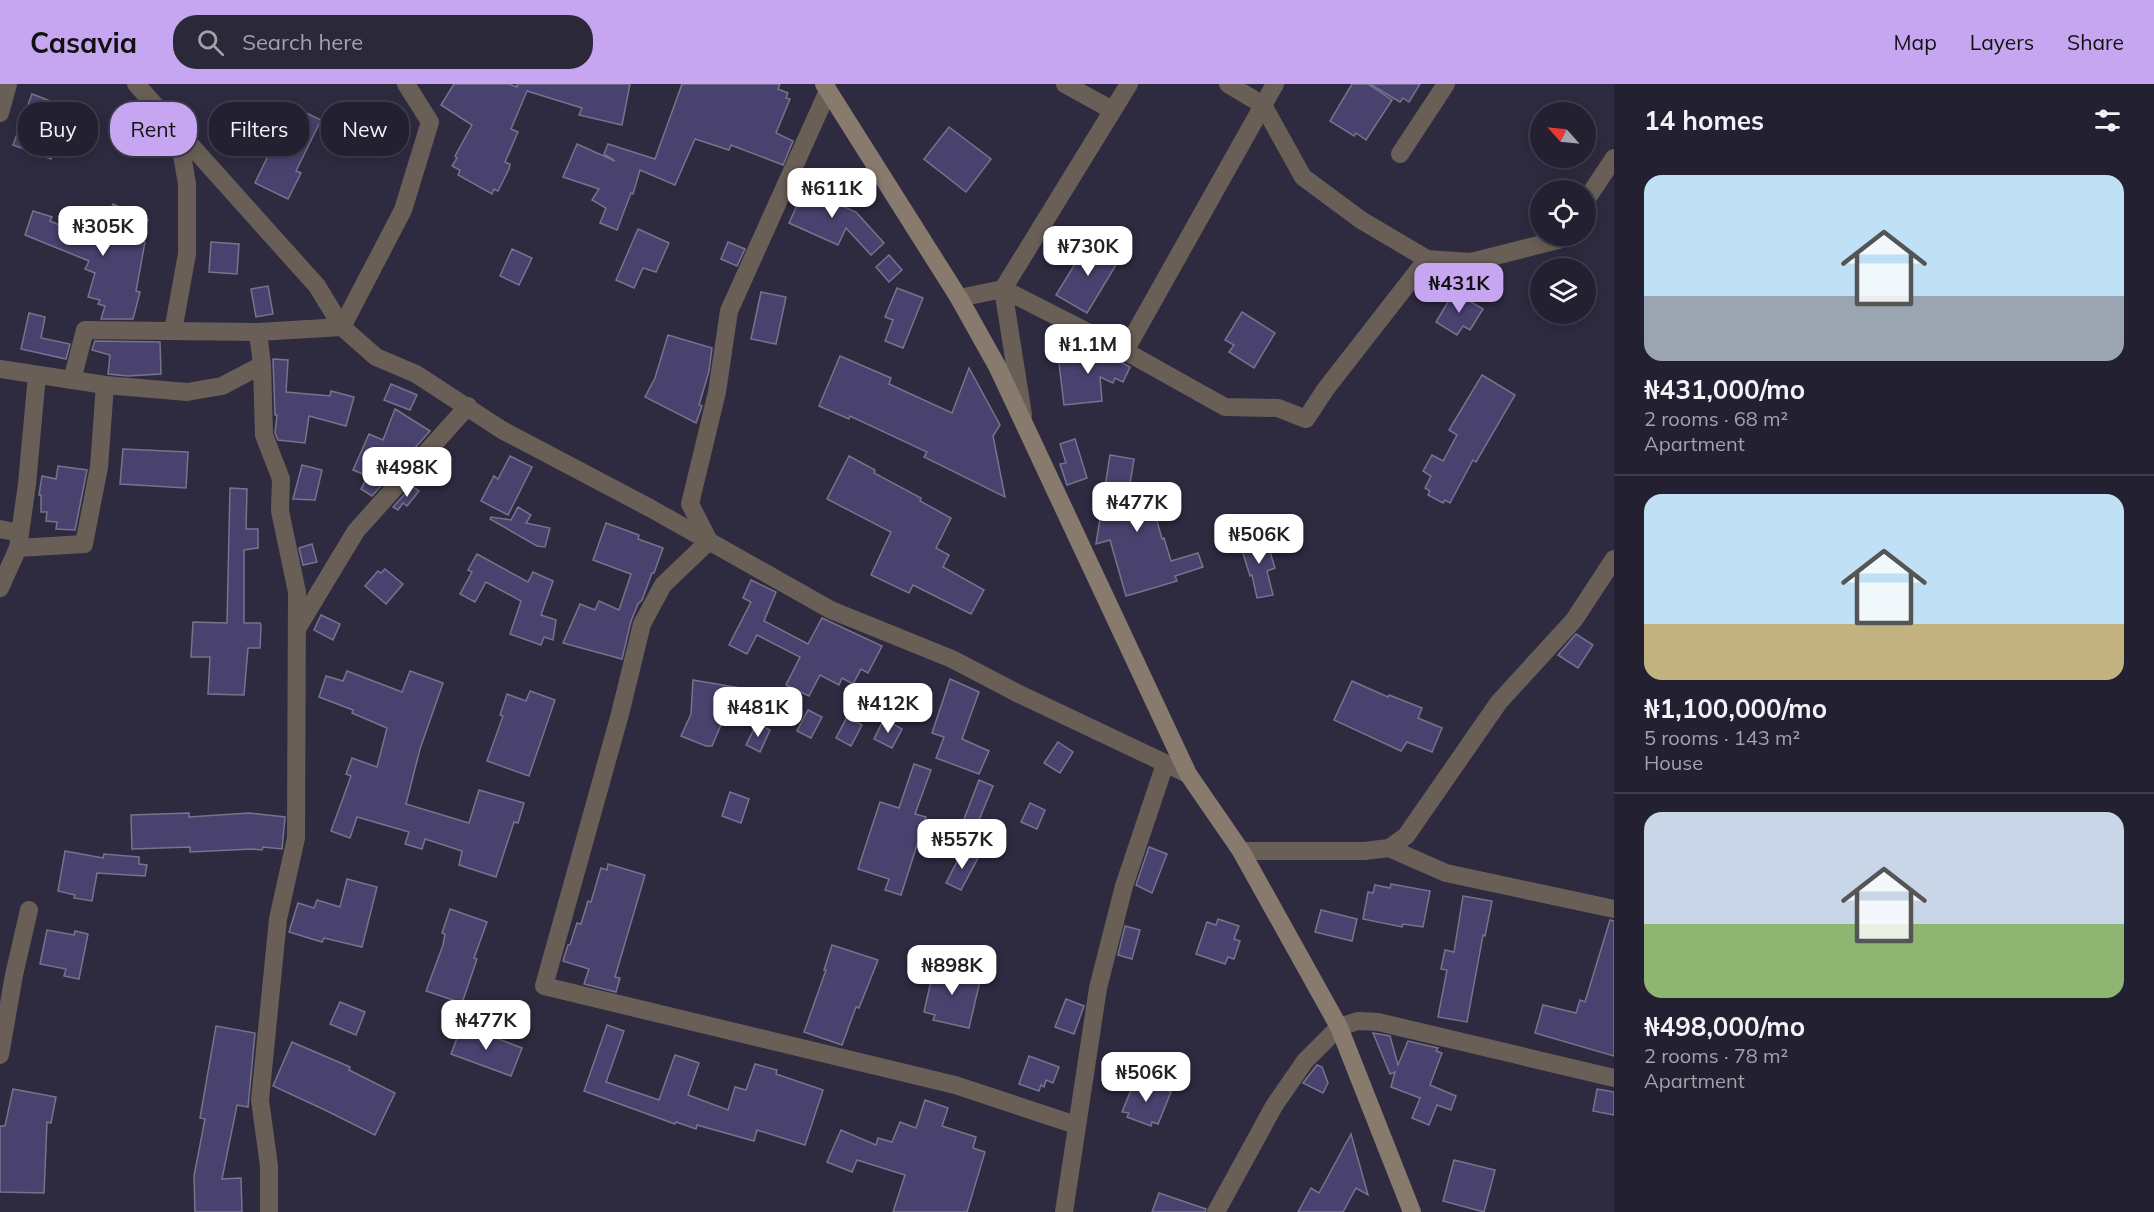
<!DOCTYPE html>
<meta charset="utf-8">
<style>
:root{--surface:#222031;--page:#2a2839;--text:#f1f3f6;--muted:#a2a3ab;--line:#3f3e4d;--accent:#c6a6f0}
body{margin:0;font-family:Mulish,sans-serif;background:var(--page);color:var(--text);height:100vh;display:flex;flex-direction:column;font-size:22px;white-space:nowrap}
*{box-sizing:border-box;margin:0}
p{font-size:20px;color:var(--muted)}
.icon{flex:none;width:33px;height:33px;fill:none;stroke:currentColor;stroke-width:2;stroke-linecap:round;stroke-linejoin:round}
.map{position:relative;flex:1;overflow:hidden}
.panel{display:flex;flex-direction:column;background:var(--surface);width:540px}
.panel>*{flex:none}
.top-card{position:absolute;left:18px;top:18px;width:570px;height:54px;display:flex;gap:12px}
.needle{width:39px;rotate:297deg}
.tools{position:absolute;left:1530px;top:18px;display:grid;gap:12px}
.tools a{display:grid;place-items:center;width:66px;height:66px;border-radius:50%;background:var(--surface);box-shadow:0 3px 15px #0003,0 0 0 2px var(--line);font-size:30px}
.price{position:absolute;translate:-50% -51px;padding:0 14px;border-radius:12px;background:#fff;color:#222;font-size:20px;line-height:39px;filter:drop-shadow(0 2px 3px #0008)}
.price::after{content:'';position:absolute;left:50%;top:36px;width:18px;height:14px;margin-left:-9px;background:inherit;clip-path:polygon(0 0,100% 0,50% 100%)}
.price.current{background:var(--accent);color:#111}
ul{padding:0;list-style:none}
li{display:grid;align-content:center;gap:12px;height:318px;padding:0 30px}
li+li{border-top:2px solid var(--line)}
li span{display:grid;place-items:center;height:186px;border-radius:18px;color:#555}
li>.icon{margin-inline-start:auto}
span .icon{width:108px;height:108px;fill:#fffc;stroke-width:1}
li b{font-size:26px}
h2{display:flex;justify-content:space-between;align-items:center;height:72px;padding:0 30px;font-size:26px}
.tag{padding:0 21px;border-radius:24px;background:var(--surface);box-shadow:0 3px 15px #0003,0 0 0 2px var(--line);font-size:21px;line-height:54px}
.tag.current{background:var(--accent);color:#111}
header{display:flex;align-items:center;gap:36px;box-sizing:border-box;height:84px;padding:0 30px;background:var(--accent);color:#111}
header strong{font-size:28px}
nav{display:flex;gap:33px;margin-inline-start:auto;font-size:21px}
.search{width:420px;height:54px;background:var(--page);display:flex;align-items:center;gap:15px;box-sizing:border-box;padding:0 21px;border-radius:24px;color:var(--muted);font-size:22px}
main{display:flex;flex:1;min-height:0}
.map>svg:first-child{display:block}
.building{fill:#49426e;stroke:#76738c;stroke-width:1.5}
.lines{fill:none;stroke-linecap:round;stroke-linejoin:round}
.street{stroke:#695f57;stroke-width:18}
.secondary{stroke:#897a6e;stroke-width:18}
</style>
<header>
<strong>Casavia</strong>
<div class="search"><svg class="icon" aria-label="search" viewBox="0 0 24 24"><circle cx="10" cy="10" r="6"/><path d="M15 15l6 6"/></svg>Search here</div>
<nav><a>Map</a><a>Layers</a><a>Share</a></nav>
</header>
<main>
<div class="map">
<svg width="1614" height="1128" viewBox="0 0 1614 1128">
<rect width="100%" height="100%" fill="#2e2b41"/>
<g class="building">
<path d="M454,0H509L517,3V0H630L622,41L579,31L582,24L527,7L511,45L518,48L505,78L510,80L509,85L498,107L494,105L492,110L458,91L460,86L452,82L457,74L455,72L472,41L441,21Z"/>
<path d="M682,0H780L778,5L788,9L786,14L790,15L776,49L793,57L783,81L731,61L729,66L695,55L675,101L640,86L633,110L631,109L617,146L600,139L606,124L592,116L599,105L563,93L577,60L615,77L604,70L608,60L655,75Z"/>
<path d="M1352,0H1368L1392,16L1366,56L1356,49L1354,52L1330,37Z"/>
<path d="M1370,0H1420L1409,18L1403,14L1400,18Z"/>
<path d="M32,10L53,18L51,26L57,28L55,35L60,37L58,41L61,42L55,58L57,59L51,75L13,61Z"/>
<path d="M292,22L321,36L296,87L301,89L288,115L255,99Z"/>
<path d="M352,22L385,38L377,54L344,38Z"/>
<path d="M949,43L991,75L966,108L924,75Z"/>
<path d="M808,97L829,107L826,115L856,128L884,159L871,171L846,144L838,161L789,139Z"/>
<path d="M113,120L148,136L139,157L145,158L136,207L140,208L133,235H101L105,222L98,220L100,216L88,213L95,189L85,185L89,177L25,151L33,127L52,133L50,137L96,156Z"/>
<path d="M638,145L669,159L656,188L643,184L634,204L616,196Z"/>
<path d="M1089,157L1119,176L1087,229L1056,211Z"/>
<path d="M211,158L239,160L237,190L209,188Z"/>
<path d="M728,158L745,165L737,182L721,175Z"/>
<path d="M512,165L532,174L519,201L500,192Z"/>
<path d="M889,171L902,186L889,198L876,183Z"/>
<path d="M268,202L273,230L256,233L251,205Z"/>
<path d="M897,204L923,214L903,264L885,257L893,236L885,233Z"/>
<path d="M761,208L786,213L776,260L751,255Z"/>
<path d="M1454,208L1483,225L1470,246L1463,242L1457,251L1436,238Z"/>
<path d="M1242,228L1275,249L1254,284L1229,268L1234,261L1225,256Z"/>
<path d="M29,229L45,233L41,254L70,260L66,275L21,265Z"/>
<path d="M668,251L712,264L709,287L699,321L702,322L696,339L645,313L655,294Z"/>
<path d="M95,257L160,258L161,290L128,292L108,290L110,271L92,266Z"/>
<path d="M1099,266L1130,283L1123,298L1115,294L1113,299L1100,293L1102,317L1064,321L1058,271Z"/>
<path d="M840,272L891,294L889,300L952,329L969,284L1000,341L993,352L1005,413L924,373L927,368L850,332L849,335L819,322Z"/>
<path d="M273,275L288,276L286,308L330,312L331,307L354,313L346,342L309,332L305,359L278,356L275,349L277,331H275Z"/>
<path d="M1482,291L1515,311L1476,378L1473,376L1450,419L1445,416L1443,419L1428,411L1430,407L1425,404L1431,392L1423,387L1432,371L1443,377L1457,351L1449,346Z"/>
<path d="M391,300L417,311L410,326L384,316Z"/>
<path d="M395,325L430,347L372,412L361,405L368,392L353,386L369,350L383,356Z"/>
<path d="M1075,355L1087,394L1067,401L1060,380L1066,379L1060,360Z"/>
<path d="M123,365L188,368L186,404L120,400Z"/>
<path d="M1110,371L1134,375L1129,406L1147,401L1162,455L1164,454L1171,477L1198,469L1203,483L1175,492L1177,497L1126,512L1110,456L1096,460Z"/>
<path d="M510,372L532,383L508,431L481,417L494,392L498,395Z"/>
<path d="M849,372L875,386L874,389L921,414L920,417L951,434L936,464L949,471L943,483L984,506L971,530L913,501L909,509L871,491L891,448L827,415Z"/>
<path d="M302,381L322,386L315,416L293,415Z"/>
<path d="M58,382L87,386L75,446L56,445L57,438L46,437L47,428H41V411H39L42,392L56,395Z"/>
<path d="M412,402L419,407L407,422L403,419L398,426L393,423Z"/>
<path d="M230,404L247,405L246,445H258V464L244,466V539H260L261,541L260,564H248L244,611L208,610L210,573H191L193,538L227,539Z"/>
<path d="M518,423L531,431L526,439L550,444L545,463L537,462L490,435L491,433L511,436Z"/>
<path d="M606,439L639,451L638,455L663,464L654,489H652L642,516L638,520L631,537L622,575L563,559L580,520L595,526L599,517L619,526L631,490L593,476Z"/>
<path d="M1265,452L1275,484L1267,487L1273,511L1257,514L1252,491L1250,492L1240,460Z"/>
<path d="M312,460L317,478L303,481L299,464Z"/>
<path d="M477,470L528,498L533,488L553,497L541,531L556,536L553,556L544,553L541,561L510,550L521,517L486,498L475,518L460,510L472,488L468,486Z"/>
<path d="M385,485L403,500L386,520L365,502L378,487L381,489Z"/>
<path d="M751,496L776,508L764,537L808,560L822,534L882,562L868,589L861,585L853,600L842,594L839,601L820,591L809,612L786,601L800,573L757,551L747,570L729,561L751,518L743,514Z"/>
<path d="M321,531L340,540L333,556L314,546Z"/>
<path d="M1576,550L1593,561L1578,584L1558,571Z"/>
<path d="M347,587L402,608L410,587L443,599L420,665L406,720L469,739L479,706L524,719L518,739L514,738L496,793L459,781L462,767L425,755L422,765L405,760L409,748L357,733L350,754L331,747L351,692L346,690L352,674L377,683L387,644L352,629L353,626L319,613L326,592L343,597Z"/>
<path d="M950,595L979,608L962,655L989,667L979,690L936,674L944,653L932,649Z"/>
<path d="M693,596L758,607L759,605L777,613L767,636L726,629L712,662H706L681,652L691,630Z"/>
<path d="M1352,597L1388,613L1389,611L1422,624L1418,634L1442,644L1432,668L1407,658L1401,667L1334,636Z"/>
<path d="M530,607L555,616L529,692L487,677L503,632L500,631L507,610L526,617Z"/>
<path d="M808,626L822,633L811,654L797,647Z"/>
<path d="M847,633L862,641L851,662L836,654Z"/>
<path d="M884,635L902,645L892,664L874,655Z"/>
<path d="M757,639L770,646L760,668L746,661Z"/>
<path d="M1058,658L1073,668L1060,689L1044,679Z"/>
<path d="M914,680L931,686L915,730L926,733L901,811L885,806L889,795L858,785L880,718L899,724Z"/>
<path d="M979,696L993,702L974,748L961,743Z"/>
<path d="M730,708L749,715L741,739L722,732Z"/>
<path d="M1030,719L1045,726L1037,745L1021,738Z"/>
<path d="M189,729V733L249,729L285,733L282,765L263,763L262,766L252,765L190,768V763L132,765L131,731Z"/>
<path d="M1149,763L1167,770L1152,809L1136,801Z"/>
<path d="M963,766L978,774L961,806L946,799Z"/>
<path d="M65,767L103,774L104,770L139,773V780L147,781L145,792L97,789L92,817L74,814L75,811L58,807Z"/>
<path d="M608,780L645,791L615,893L620,894L616,908L584,900L589,885L563,877L568,861H570L577,839L581,840L588,817L591,818L601,784L607,786Z"/>
<path d="M347,795L377,803L362,863L324,854L322,858L289,848L298,819L314,824L317,816L340,823Z"/>
<path d="M1391,800L1430,807L1423,843L1403,840L1402,843L1363,835L1368,808L1373,809L1375,801L1390,804Z"/>
<path d="M1463,812L1492,817L1485,852L1483,851L1467,938L1438,933L1447,886L1441,885L1445,866L1454,868Z"/>
<path d="M450,825L487,838L474,874L477,875L462,919L426,907L443,861L445,850L442,849Z"/>
<path d="M1321,826L1357,835L1352,857L1315,848Z"/>
<path d="M1218,835L1239,842L1234,855L1240,857L1234,875L1228,873L1225,880L1196,870L1207,838L1216,841Z"/>
<path d="M1610,836L1614,837V972L1535,949L1543,921L1576,929L1580,916L1585,918Z"/>
<path d="M1125,842L1140,846L1132,875L1118,871Z"/>
<path d="M47,846L74,851L75,847L88,850L79,895L64,892L66,885L40,880Z"/>
<path d="M832,861L878,876L859,924L856,923L842,961L804,948L826,886H824Z"/>
<path d="M935,879L965,885L963,893L980,897L969,944L933,936L935,931L924,928Z"/>
<path d="M1066,915L1084,922L1074,950L1055,943Z"/>
<path d="M340,918L365,928L356,951L330,940Z"/>
<path d="M462,941L522,964L511,992L451,970Z"/>
<path d="M607,941L624,947L606,998L659,1016L675,971L699,979L688,1011L728,1026L735,1003L746,1006L755,980L777,986L776,990L823,1006L805,1061L757,1046L754,1057L697,1041L696,1045L676,1038L675,1040L584,1007Z"/>
<path d="M216,942L255,949L248,1023L237,1021L222,1095L241,1094L242,1128H195L194,1092L205,1035L200,1034Z"/>
<path d="M1373,949L1390,952L1398,981L1408,957L1438,964L1436,967L1442,969L1430,1001L1456,1012L1451,1026L1437,1021L1429,1041L1412,1034L1420,1014L1391,1003L1395,988L1390,990Z"/>
<path d="M292,958L350,983L349,986L395,1009L375,1051L325,1026L273,1002Z"/>
<path d="M1029,972L1059,983L1053,999L1046,996L1044,1003L1041,1001L1039,1007L1019,1000Z"/>
<path d="M1317,981L1322,983L1328,999L1323,1009L1303,999Z"/>
<path d="M1136,994L1171,1008L1158,1040L1152,1038L1151,1042L1127,1033L1129,1029L1122,1028Z"/>
<path d="M13,1005L56,1013L51,1039L47,1038L44,1109L0,1108V1042H5Z"/>
<path d="M1597,1005L1614,1008V1031L1593,1027Z"/>
<path d="M925,1016L948,1024L942,1042L976,1053L973,1064L985,1068L967,1128H893L905,1091L857,1076L852,1088L827,1078L841,1046L876,1061L878,1054L892,1058L900,1038L916,1044Z"/>
<path d="M1351,1050L1368,1111L1356,1104L1343,1128H1298L1311,1104L1319,1109Z"/>
<path d="M1454,1076L1495,1086L1484,1128L1443,1117Z"/>
<path d="M1159,1109L1206,1125L1205,1128H1152Z"/>
</g>
<g class="lines">
<g class="street">
<path d="M136,0L317,202L342,243L376,273L416,290L502,346L650,424L831,526L952,575L1019,610L1188,690"/>
<path d="M1065,0L1112,26"/>
<path d="M1228,0L1263,21L1303,93L1361,136L1427,175"/>
<path d="M828,7L729,227L717,308L690,420L709,457L663,501L642,540L620,630L544,902L955,1001L1076,1041"/>
<path d="M0,29L8,0"/>
<path d="M1400,70L1446,0"/>
<path d="M1586,116L1614,74"/>
<path d="M1003,205L1125,267L1225,323L1278,324L1306,335L1325,306L1427,175L1471,178L1558,156L1561,152"/>
<path d="M1003,205L1023,331"/>
<path d="M959,214L1003,205L1129,0"/>
<path d="M173,247L187,170V100L178,47"/>
<path d="M1125,267L1275,0"/>
<path d="M262,281L264,351L281,395L280,427L297,508L296,754L278,835L260,1016L269,1082V1128"/>
<path d="M0,285L105,301L187,308L222,302L262,281L258,248"/>
<path d="M72,296L85,246L258,248L342,243L403,126L430,38L406,0"/>
<path d="M0,445L20,449"/>
<path d="M18,464L84,460L99,383L105,301"/>
<path d="M0,504L18,464L27,400L37,291"/>
<path d="M298,543L356,447L468,322"/>
<path d="M1389,764L1446,789L1614,825"/>
<path d="M1241,767H1364L1389,764L1406,752L1499,618L1574,536L1614,475"/>
<path d="M0,971L14,891L29,826"/>
<path d="M1064,1128L1098,904L1124,802L1165,680"/>
<path d="M1216,1128L1274,1022L1305,977L1339,943L1358,937L1378,938L1614,994"/>
</g>
<path class="secondary" d="M824,0L959,214L997,282L1188,690L1241,767L1339,943L1412,1128"/>
</g>
</svg>
<div class="tools">
<a><svg class="needle" viewBox="-14 -14 28 28"><path d="M0-13l5 13h-10z" fill="#e53935"/><path d="M0 13l5-13h-10z" fill="#a2a3ab"/></svg></a>
<a><svg class="icon" aria-label="locate" viewBox="0 0 24 24"><circle cx="12" cy="12" r="6"/><path d="M12 2v4M12 18v4M2 12h4M18 12h4"/></svg></a>
<a><svg class="icon" aria-label="layers" viewBox="0 0 24 24"><path d="M12 4l9 5-9 5-9-5zM3 14l9 5 9-5"/></svg></a>
</div>
<b class="price" style="left:832px;top:135px">₦611K</b>
<b class="price" style="left:103px;top:173px">₦305K</b>
<b class="price" style="left:1088px;top:193px">₦730K</b>
<b class="price current" style="left:1459px;top:230px">₦431K</b>
<b class="price" style="left:1088px;top:291px">₦1.1M</b>
<b class="price" style="left:407px;top:414px">₦498K</b>
<b class="price" style="left:1137px;top:449px">₦477K</b>
<b class="price" style="left:1259px;top:481px">₦506K</b>
<b class="price" style="left:888px;top:650px">₦412K</b>
<b class="price" style="left:758px;top:654px">₦481K</b>
<b class="price" style="left:962px;top:786px">₦557K</b>
<b class="price" style="left:952px;top:912px">₦898K</b>
<b class="price" style="left:486px;top:967px">₦477K</b>
<b class="price" style="left:1146px;top:1019px">₦506K</b>
<div class="top-card">
<a class="tag">Buy</a>
<a class="tag current">Rent</a>
<a class="tag">Filters</a>
<a class="tag">New</a>
</div>
</div>
<section class="panel">
<h2>14 homes<svg class="icon" aria-label="filters" viewBox="0 0 24 24"><path d="M4 7h16M4 17h16"/><circle cx="9" cy="7" r="2"/><circle cx="15" cy="17" r="2"/></svg></h2>
<ul>
<li><span style="background:linear-gradient(#bfe0f5 65%,#9aa5b1 0)"><svg class="icon" aria-label="home" viewBox="0 0 24 24"><path d="M3 11l9-7 9 7M6 9v11h12V9"/></svg></span><div><b>₦431,000/mo</b><p>2 rooms · 68 m²</p><p>Apartment</p></div></li>
<li><span style="background:linear-gradient(#bfe0f5 70%,#c2b280 0)"><svg class="icon" aria-label="home" viewBox="0 0 24 24"><path d="M3 11l9-7 9 7M6 9v11h12V9"/></svg></span><div><b>₦1,100,000/mo</b><p>5 rooms · 143 m²</p><p>House</p></div></li>
<li><span style="background:linear-gradient(#c9d6e8 60%,#8fb573 0)"><svg class="icon" aria-label="home" viewBox="0 0 24 24"><path d="M3 11l9-7 9 7M6 9v11h12V9"/></svg></span><div><b>₦498,000/mo</b><p>2 rooms · 78 m²</p><p>Apartment</p></div></li>
</ul>
</section>
</main>
